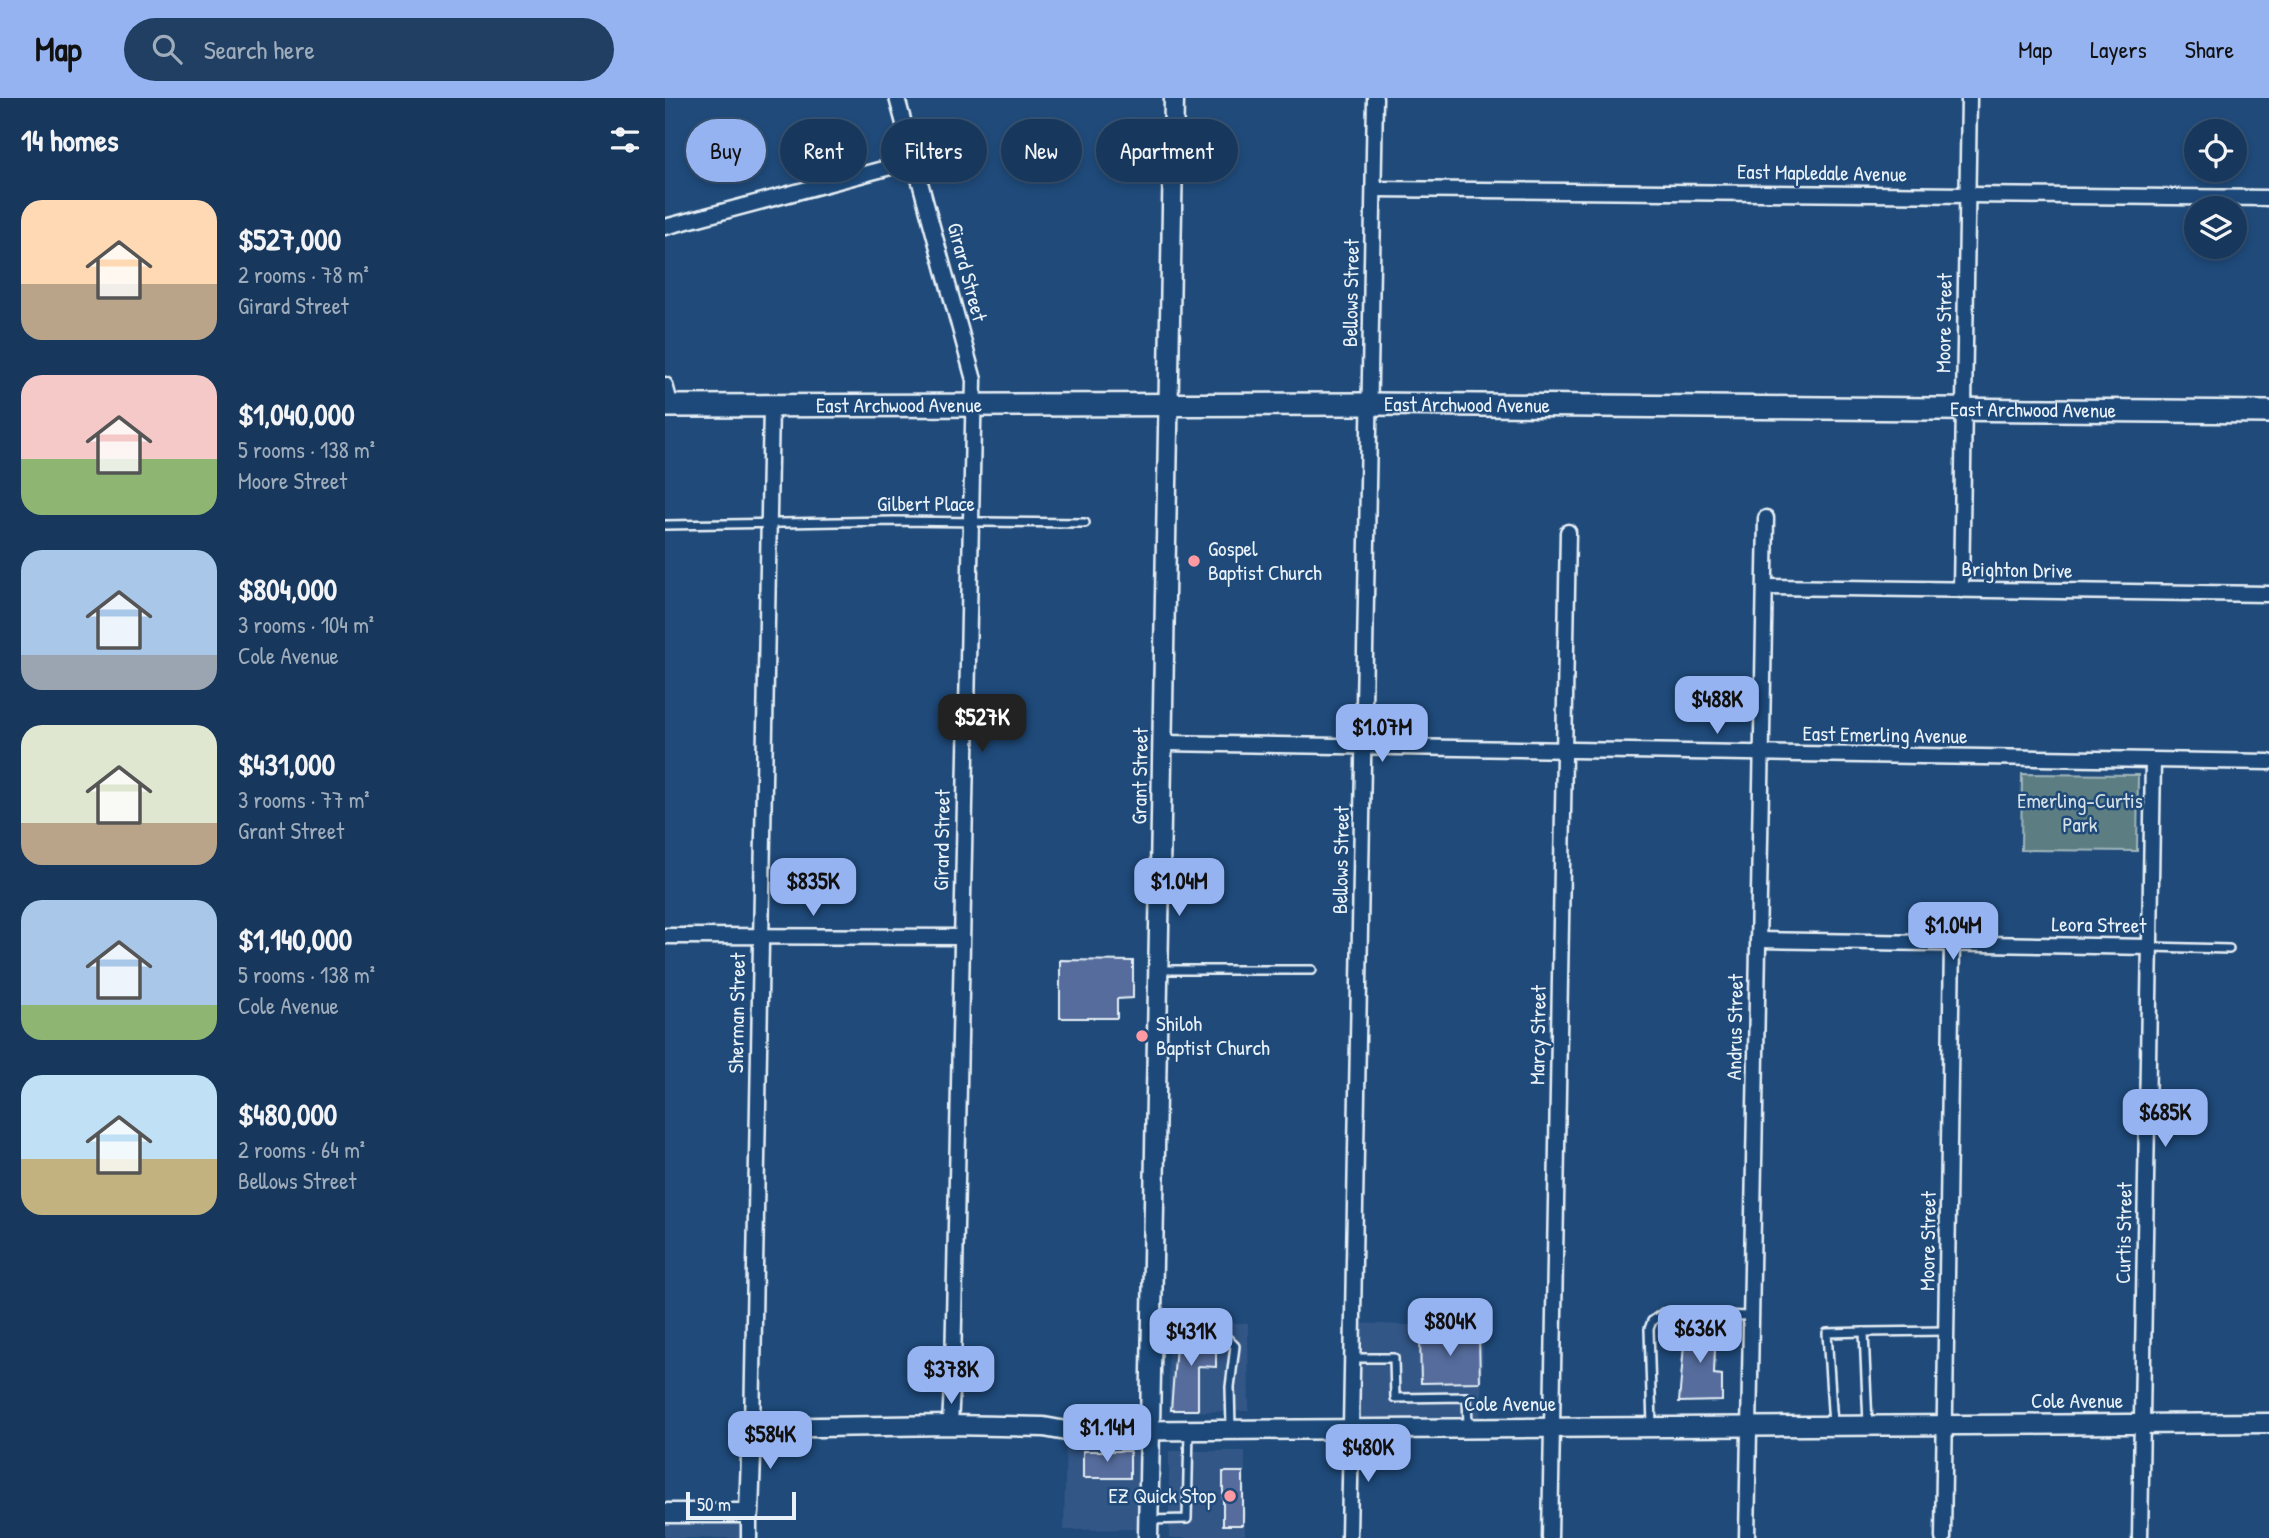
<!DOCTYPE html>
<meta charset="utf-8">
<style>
:root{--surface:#17385c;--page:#203f62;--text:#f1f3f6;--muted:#9eacbb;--line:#365272;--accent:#95b2f1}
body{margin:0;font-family:"Patrick Hand",sans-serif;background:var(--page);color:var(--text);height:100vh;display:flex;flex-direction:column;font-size:26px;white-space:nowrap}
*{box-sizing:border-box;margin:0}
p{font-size:23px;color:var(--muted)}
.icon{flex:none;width:38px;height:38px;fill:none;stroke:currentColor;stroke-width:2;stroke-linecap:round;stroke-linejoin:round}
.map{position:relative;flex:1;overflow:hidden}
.drawer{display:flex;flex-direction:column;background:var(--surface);width:665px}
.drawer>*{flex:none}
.banner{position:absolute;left:21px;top:21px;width:665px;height:63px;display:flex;gap:14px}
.controls{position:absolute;left:1519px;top:21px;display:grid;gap:14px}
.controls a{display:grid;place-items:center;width:63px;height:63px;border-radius:50%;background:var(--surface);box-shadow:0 4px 10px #0003,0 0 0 2px var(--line);font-size:35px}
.scale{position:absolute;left:21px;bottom:18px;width:110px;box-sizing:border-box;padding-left:7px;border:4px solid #e8f1f8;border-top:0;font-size:19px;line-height:24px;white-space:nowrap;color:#e8f1f8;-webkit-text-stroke:5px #1f4a7a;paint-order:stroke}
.price{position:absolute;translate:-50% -60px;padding:0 16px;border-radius:14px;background:var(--accent);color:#111;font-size:23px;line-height:46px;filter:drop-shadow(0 2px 4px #0008)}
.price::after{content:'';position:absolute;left:50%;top:42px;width:21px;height:16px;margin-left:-10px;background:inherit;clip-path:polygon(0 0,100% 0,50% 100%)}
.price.selected{background:#222;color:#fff}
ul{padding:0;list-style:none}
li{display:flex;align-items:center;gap:21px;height:175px;padding:0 21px}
li span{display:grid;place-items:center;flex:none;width:196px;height:140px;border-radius:21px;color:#555}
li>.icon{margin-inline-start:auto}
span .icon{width:84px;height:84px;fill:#fffc;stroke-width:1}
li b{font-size:30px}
h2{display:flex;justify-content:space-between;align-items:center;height:84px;padding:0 21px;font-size:30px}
.chip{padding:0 24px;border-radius:32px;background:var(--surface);box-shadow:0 4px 10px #0003,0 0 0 2px var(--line);font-size:24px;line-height:63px}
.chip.selected{background:var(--accent);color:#111}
header{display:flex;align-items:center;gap:42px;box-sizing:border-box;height:98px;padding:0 35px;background:var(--accent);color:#111}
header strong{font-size:33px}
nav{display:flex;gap:38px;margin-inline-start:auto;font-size:24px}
.search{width:490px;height:63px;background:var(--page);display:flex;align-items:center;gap:18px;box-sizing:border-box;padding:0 24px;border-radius:38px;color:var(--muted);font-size:26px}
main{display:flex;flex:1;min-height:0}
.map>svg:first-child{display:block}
.built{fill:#335786}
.green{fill:#5c7d81;stroke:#a2b7bc;stroke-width:2}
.building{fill:#556c9c;stroke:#e8f1f8;stroke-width:2}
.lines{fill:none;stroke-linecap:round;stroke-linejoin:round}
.service-casing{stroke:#e8f1f8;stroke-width:12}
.minor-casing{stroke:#e8f1f8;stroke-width:19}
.tertiary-casing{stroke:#e8f1f8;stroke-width:23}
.secondary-casing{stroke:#e8f1f8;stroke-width:26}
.service{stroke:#1f4a7a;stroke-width:7}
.minor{stroke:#1f4a7a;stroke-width:14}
.tertiary{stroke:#1f4a7a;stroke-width:18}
.secondary{stroke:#1f4a7a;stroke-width:21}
.poi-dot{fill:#ff9aa2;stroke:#1f4a7a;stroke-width:2.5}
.labels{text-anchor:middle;stroke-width:5;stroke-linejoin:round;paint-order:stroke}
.street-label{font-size:21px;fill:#e8f1f8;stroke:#1f4a7a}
.poi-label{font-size:21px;fill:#e8f1f8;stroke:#1f4a7a;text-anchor:start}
.park-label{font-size:21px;fill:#d3e0e6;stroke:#1f4a7a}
</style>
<header>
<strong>Map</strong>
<div class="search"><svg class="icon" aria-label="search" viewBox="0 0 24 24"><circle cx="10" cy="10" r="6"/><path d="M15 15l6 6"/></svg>Search here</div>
<nav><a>Map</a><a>Layers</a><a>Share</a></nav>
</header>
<main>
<section class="drawer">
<h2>14 homes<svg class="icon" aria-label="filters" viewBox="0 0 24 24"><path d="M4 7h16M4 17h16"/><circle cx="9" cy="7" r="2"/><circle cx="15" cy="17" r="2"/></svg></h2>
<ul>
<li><span style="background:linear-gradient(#ffd9b3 60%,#b9a48a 0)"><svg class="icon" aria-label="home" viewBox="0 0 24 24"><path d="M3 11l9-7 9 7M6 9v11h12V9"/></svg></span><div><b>$527,000</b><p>2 rooms · 78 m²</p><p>Girard Street</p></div></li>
<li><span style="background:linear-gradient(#f6c9c9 60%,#8fb573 0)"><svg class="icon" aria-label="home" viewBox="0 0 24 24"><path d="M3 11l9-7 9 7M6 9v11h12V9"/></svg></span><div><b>$1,040,000</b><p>5 rooms · 138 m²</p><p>Moore Street</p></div></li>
<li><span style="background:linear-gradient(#a9c7e8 75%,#9aa5b1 0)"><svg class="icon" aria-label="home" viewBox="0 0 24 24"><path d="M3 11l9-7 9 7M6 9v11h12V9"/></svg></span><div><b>$804,000</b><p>3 rooms · 104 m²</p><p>Cole Avenue</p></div></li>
<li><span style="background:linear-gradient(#dfe7d0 70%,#b9a48a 0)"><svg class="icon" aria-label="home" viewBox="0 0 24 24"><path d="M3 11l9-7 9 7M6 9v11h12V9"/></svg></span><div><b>$431,000</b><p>3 rooms · 77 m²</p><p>Grant Street</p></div></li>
<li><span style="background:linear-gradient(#a9c7e8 75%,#8fb573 0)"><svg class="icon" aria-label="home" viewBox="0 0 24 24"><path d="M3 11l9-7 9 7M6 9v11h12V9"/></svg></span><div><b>$1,140,000</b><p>5 rooms · 138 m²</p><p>Cole Avenue</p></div></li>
<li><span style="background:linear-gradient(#bfe0f5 60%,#c2b280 0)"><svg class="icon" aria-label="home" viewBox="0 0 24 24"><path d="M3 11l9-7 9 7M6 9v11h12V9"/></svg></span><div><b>$480,000</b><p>2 rooms · 64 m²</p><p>Bellows Street</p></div></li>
</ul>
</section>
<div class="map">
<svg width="1604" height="1440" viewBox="0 0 1604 1440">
<rect width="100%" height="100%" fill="#1f4a7a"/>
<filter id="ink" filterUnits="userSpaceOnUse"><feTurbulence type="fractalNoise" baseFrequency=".0143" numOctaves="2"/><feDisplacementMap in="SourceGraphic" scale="14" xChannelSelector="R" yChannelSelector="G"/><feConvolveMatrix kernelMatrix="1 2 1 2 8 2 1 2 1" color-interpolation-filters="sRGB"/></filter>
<g filter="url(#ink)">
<g class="built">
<path d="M583,1225L584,1313L504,1314L503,1226Z"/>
<path d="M689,1225L819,1230L815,1329L686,1331Z"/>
<path d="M485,1332L483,1431L399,1432L401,1333Z"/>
<rect x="504" y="1353" width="76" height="87"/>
<rect x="0" y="1415" width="84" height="25"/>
</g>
<path class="green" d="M1357,676L1473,677L1472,753L1356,752Z"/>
<g class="building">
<path d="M395,862L468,863V900L452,901V920H395Z"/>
<path d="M1021,1224L1051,1225L1049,1276L1057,1277V1303L1014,1304Z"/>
<path d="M512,1235H549L545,1242L551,1247V1269L533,1268V1312H506L511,1247L517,1242Z"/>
<path d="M814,1236L815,1284L756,1285L755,1237Z"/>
<rect x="418" y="1353" width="47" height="27"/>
<rect x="558" y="1374" width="20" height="53"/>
</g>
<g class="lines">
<g class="service-casing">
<g id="service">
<path d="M0,427L229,423L420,425"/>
<path d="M1485,849L1564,851"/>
<path d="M495,872H647"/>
<path d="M487,1241H511"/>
<path d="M551,1241H563L570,1248L565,1289L566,1330"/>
<path d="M688,1260H729L730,1300L802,1299L803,1328"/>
<path d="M1203,1326L1199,1234L1282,1233"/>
<path d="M1168,1327L1162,1235L1199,1234"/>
<path d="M987,1328L984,1231L987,1223L998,1215L1084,1218"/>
<path d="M483,1422L522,1421L524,1332"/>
</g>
</g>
<g class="minor-casing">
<g id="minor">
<path d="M232,0L309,282L288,1269L285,1327"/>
<path d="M709,91L1604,100"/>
<path d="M0,129L248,63"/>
<path d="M0,287L6,308"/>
<path d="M1100,489L1604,496"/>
<path d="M1296,492L1304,0"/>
<path d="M499,645L1604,664"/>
<path d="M0,838L296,839"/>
<path d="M1093,842L1485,849"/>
<path d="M87,1330L106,307"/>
<path d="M84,1415V1440"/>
<path d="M684,1440L710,0"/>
<path d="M885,1440L903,434"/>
<path d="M1082,1440L1101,420"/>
<path d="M1278,1440L1287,847"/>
<path d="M1475,1440L1488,663"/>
</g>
</g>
<g class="tertiary-casing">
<g id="tertiary">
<path d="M0,1415H84L87,1330L285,1327L379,1329L401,1333L1604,1325"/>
<path d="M483,1440L509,0"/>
</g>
</g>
<g class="secondary-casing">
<g id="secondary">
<path id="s1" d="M0,308L705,306L1604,314"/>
</g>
</g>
<use href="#service" class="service"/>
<use href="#minor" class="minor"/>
<use href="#tertiary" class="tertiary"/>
<use href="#secondary" class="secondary"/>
</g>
</g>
<g class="poi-dot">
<circle cx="529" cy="463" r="7"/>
<circle cx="477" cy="938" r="7"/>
<circle cx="565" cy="1398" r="7"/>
</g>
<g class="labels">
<g class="street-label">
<text transform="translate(1157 75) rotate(1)" y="7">East Mapledale Avenue</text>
<text transform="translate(302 174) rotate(75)" y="7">Girard Street</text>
<text transform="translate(686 195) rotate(-89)" y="7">Bellows Street</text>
<text transform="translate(1279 225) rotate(-89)" y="7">Moore Street</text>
<text dy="7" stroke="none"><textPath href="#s1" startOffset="234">East Archwood Avenue</textPath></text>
<text dy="7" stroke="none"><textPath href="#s1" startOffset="802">East Archwood Avenue</textPath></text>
<text dy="7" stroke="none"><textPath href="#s1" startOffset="1368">East Archwood Avenue</textPath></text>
<text x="261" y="413">Gilbert Place</text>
<text transform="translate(1352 472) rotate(1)" y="7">Brighton Drive</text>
<text transform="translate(1220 637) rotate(1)" y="7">East Emerling Avenue</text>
<text transform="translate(475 678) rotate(-89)" y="7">Grant Street</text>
<text transform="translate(277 742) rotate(-89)" y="7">Girard Street</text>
<text transform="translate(676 762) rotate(-89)" y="7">Bellows Street</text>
<text transform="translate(1434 827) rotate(1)" y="7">Leora Street</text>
<text transform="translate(72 915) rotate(-89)" y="7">Sherman Street</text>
<text transform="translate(1070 929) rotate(-89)" y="7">Andrus Street</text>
<text transform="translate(873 937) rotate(-89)" y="7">Marcy Street</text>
<text transform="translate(1459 1135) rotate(-89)" y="7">Curtis Street</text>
<text transform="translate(1263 1143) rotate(-89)" y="7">Moore Street</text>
<text x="1412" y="1310">Cole Avenue</text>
<text x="845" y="1313">Cole Avenue</text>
</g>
<g class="poi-label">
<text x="543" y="458">Gospel<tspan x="543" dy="24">Baptist Church</tspan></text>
<text x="491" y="933">Shiloh<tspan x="491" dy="24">Baptist Church</tspan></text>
<text x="551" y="1405" text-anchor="end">EZ Quick Stop</text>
</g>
<g class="park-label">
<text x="1415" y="710">Emerling-Curtis<tspan x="1415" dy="24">Park</tspan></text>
</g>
</g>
</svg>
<div class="controls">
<a><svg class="icon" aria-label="locate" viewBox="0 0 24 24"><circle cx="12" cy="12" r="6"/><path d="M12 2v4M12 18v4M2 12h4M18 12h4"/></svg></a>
<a><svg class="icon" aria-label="layers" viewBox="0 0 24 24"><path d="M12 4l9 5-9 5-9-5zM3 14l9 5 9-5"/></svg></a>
</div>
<div class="scale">50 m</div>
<b class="price" style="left:1052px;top:638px">$488K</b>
<b class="price selected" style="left:317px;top:656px">$527K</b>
<b class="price" style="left:717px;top:666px">$1.07M</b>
<b class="price" style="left:148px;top:820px">$835K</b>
<b class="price" style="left:514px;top:820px">$1.04M</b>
<b class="price" style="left:1288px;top:864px">$1.04M</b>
<b class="price" style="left:1500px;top:1051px">$685K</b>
<b class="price" style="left:785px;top:1260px">$804K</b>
<b class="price" style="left:1035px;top:1267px">$636K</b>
<b class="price" style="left:526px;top:1270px">$431K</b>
<b class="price" style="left:286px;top:1308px">$378K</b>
<b class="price" style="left:442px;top:1366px">$1.14M</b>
<b class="price" style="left:105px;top:1373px">$584K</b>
<b class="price" style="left:703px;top:1386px">$480K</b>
<div class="banner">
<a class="chip selected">Buy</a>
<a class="chip">Rent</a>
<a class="chip">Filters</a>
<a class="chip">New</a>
<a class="chip">Apartment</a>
</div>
</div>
</main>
